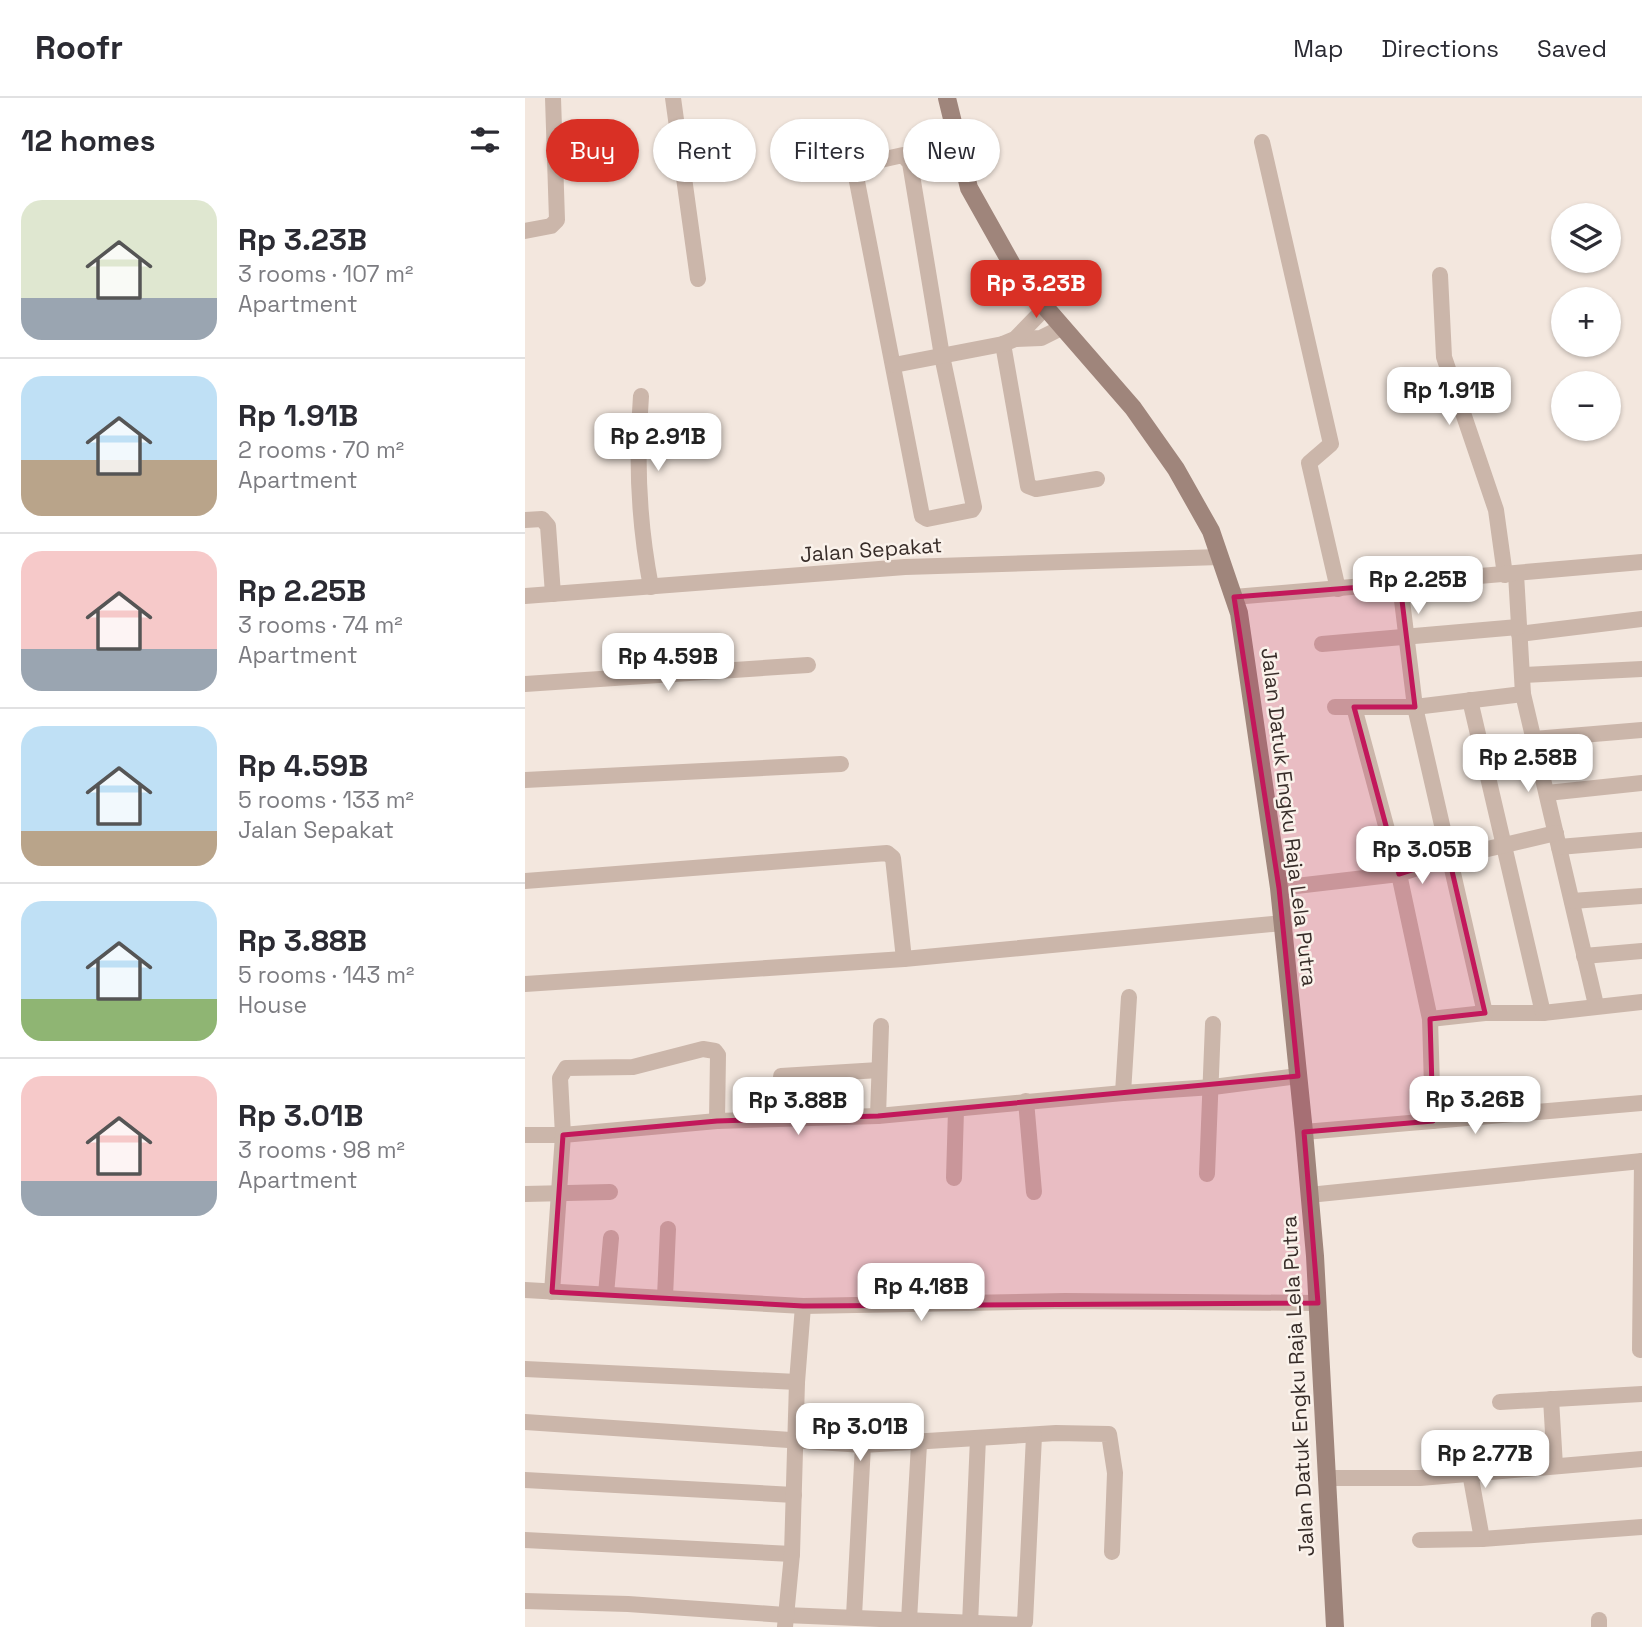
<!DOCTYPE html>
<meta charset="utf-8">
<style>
:root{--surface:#fff;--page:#f7f7f7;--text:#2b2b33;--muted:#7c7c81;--line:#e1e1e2;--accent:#d93025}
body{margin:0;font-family:"Space Grotesk",sans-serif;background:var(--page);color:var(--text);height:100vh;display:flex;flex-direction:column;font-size:26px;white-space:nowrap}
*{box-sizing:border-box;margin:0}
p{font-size:23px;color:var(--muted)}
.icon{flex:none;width:38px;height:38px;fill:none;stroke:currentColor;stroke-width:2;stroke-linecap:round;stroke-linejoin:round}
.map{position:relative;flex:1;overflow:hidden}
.drawer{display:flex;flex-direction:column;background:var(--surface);width:525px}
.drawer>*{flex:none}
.guide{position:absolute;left:21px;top:21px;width:665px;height:63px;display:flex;gap:14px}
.controls{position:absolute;left:1026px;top:105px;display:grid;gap:14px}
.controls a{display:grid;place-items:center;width:70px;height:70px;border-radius:50%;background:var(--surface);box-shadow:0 2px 5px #0004;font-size:35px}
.price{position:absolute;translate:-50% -60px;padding:0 16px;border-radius:14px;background:#fff;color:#222;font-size:23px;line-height:46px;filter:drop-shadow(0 2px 4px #0008)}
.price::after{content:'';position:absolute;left:50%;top:42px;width:21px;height:16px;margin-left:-10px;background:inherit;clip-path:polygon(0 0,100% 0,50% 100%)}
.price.active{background:var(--accent);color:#fff}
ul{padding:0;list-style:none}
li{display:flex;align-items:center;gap:21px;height:175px;padding:0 21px}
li+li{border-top:2px solid var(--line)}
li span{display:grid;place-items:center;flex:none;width:196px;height:140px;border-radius:21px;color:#555}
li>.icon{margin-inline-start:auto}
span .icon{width:84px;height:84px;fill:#fffc;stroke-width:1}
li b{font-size:30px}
h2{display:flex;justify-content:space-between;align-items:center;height:84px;padding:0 21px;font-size:30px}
.tag{padding:0 24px;border-radius:32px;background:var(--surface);box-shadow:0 2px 5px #0004;font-size:24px;line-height:63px}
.tag.active{background:var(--accent);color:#fff}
header{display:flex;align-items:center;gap:42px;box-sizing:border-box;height:98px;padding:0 35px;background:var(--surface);border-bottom:2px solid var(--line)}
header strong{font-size:33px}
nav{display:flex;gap:38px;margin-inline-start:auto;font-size:24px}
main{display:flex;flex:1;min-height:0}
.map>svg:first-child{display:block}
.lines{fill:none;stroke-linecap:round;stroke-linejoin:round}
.street{stroke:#cbb6aa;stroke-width:16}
.secondary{stroke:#9f857b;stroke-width:18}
.marked{fill:#c2185b;fill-opacity:0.2;stroke:#c2185b;stroke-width:5;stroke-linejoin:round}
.labels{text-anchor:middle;stroke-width:5;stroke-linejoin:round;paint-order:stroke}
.street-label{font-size:21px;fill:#382d29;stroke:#faf2eb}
</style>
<header>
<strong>Roofr</strong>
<nav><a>Map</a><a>Directions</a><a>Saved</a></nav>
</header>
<main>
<section class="drawer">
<h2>12 homes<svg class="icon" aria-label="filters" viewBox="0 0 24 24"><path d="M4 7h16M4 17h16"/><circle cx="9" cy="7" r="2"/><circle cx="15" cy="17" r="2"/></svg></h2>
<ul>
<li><span style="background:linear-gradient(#dfe7d0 70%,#9aa5b1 0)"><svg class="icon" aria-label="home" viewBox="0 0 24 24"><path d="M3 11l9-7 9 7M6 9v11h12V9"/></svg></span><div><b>Rp 3.23B</b><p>3 rooms · 107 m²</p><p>Apartment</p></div></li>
<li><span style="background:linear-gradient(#bfe0f5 60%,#b9a48a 0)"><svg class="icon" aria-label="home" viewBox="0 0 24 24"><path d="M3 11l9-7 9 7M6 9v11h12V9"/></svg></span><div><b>Rp 1.91B</b><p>2 rooms · 70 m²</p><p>Apartment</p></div></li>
<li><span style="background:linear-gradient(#f6c9c9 70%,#9aa5b1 0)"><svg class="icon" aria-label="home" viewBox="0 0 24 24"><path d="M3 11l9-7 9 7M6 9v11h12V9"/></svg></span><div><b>Rp 2.25B</b><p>3 rooms · 74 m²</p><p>Apartment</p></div></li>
<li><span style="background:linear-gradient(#bfe0f5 75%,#b9a48a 0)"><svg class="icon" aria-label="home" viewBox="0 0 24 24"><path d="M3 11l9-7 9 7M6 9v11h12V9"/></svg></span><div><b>Rp 4.59B</b><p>5 rooms · 133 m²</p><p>Jalan Sepakat</p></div></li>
<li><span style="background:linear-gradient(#bfe0f5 70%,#8fb573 0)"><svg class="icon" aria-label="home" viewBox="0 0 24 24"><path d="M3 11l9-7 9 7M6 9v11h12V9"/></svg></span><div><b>Rp 3.88B</b><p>5 rooms · 143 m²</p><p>House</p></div></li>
<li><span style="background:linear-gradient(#f6c9c9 75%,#9aa5b1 0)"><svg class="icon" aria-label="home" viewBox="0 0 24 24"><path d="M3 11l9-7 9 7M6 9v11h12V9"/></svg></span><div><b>Rp 3.01B</b><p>3 rooms · 98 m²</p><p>Apartment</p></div></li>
</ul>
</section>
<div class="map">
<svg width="1117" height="1529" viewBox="0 0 1117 1529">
<rect width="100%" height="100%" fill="#f3e7de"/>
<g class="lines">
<g class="street">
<path d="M148,0L173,181"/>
<path d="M737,44L806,346L784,365L813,491"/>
<path d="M311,72L378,57L385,65L417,258L449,409L447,412L402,421L397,418L329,68"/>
<path d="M0,133L26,128L32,122L28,0"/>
<path d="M915,177L919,259L971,412L980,477"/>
<path d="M490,241L516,240L538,229"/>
<path d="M478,246L503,388L511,391L572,381"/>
<path d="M369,267L478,246L490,241L521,209"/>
<path d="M116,298C111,360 114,427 126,489"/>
<path d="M0,422L17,421L23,428L28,496"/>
<path d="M991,476L998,596L1071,907"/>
<path d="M875,486L890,609L960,915H1018L1117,904"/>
<path d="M0,498L380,469L695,459"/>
<path d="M709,499L1117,464"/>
<path d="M994,536L1117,521"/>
<path d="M797,546L993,529"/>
<path d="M998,577L1117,571"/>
<path d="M0,586L283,567"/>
<path d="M945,602L1018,915"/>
<path d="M810,609H890L998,596"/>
<path d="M829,609L874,776L905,921L908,1023"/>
<path d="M1009,641L1117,632"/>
<path d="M0,682L316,666"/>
<path d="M1022,695L1117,685"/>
<path d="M1034,749L1117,742"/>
<path d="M0,783L362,755L368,760L379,861"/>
<path d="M754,790L874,776L924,760L1031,735"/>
<path d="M1047,803L1117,798"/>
<path d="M1059,858L1117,853"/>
<path d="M0,886L379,861L758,825"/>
<path d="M905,921L960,915"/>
<path d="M256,978L354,972"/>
<path d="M598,995L604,899"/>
<path d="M501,1003L509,1094"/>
<path d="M353,1018L356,928"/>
<path d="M779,1034L1117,1005"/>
<path d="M0,1037H38L35,980L41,970L108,969L178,951L190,953L193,957L192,1023"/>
<path d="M682,1076L688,926"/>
<path d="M429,1080L431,1012"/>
<path d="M0,1096L85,1094"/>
<path d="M784,1097L1117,1063"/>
<path d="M0,1192L278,1208L540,1203L793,1205"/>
<path d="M27,1194L38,1037L192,1023L353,1018L598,995L688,989L773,978"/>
<path d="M81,1196L86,1140"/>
<path d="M140,1199L143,1131"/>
<path d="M1115,1252L1117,1063"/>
<path d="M0,1271L272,1284"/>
<path d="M1026,1301L1030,1368"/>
<path d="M975,1304L1117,1296"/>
<path d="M0,1324L338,1347L531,1335L584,1336L590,1375L587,1454"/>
<path d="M802,1380H895L1117,1361"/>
<path d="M0,1382L269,1397"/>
<path d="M957,1441L1117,1429"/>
<path d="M0,1442L267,1456"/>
<path d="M895,1442L957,1441L945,1375"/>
<path d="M0,1503L103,1506L260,1517L496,1527L500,1524L509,1338"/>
<path d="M329,1518L338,1347"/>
<path d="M384,1522L394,1346"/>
<path d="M1074,1522V1529"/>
<path d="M445,1526L453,1340"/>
<path d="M260,1529L267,1456L272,1284L278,1208"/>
</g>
<path class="secondary" d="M422,0L444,90L494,179L608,310L651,371L686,433L714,515L754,790L779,1034L790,1158L810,1529"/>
</g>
<path class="marked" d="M875,486L890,609H829L874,776L924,760L960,915L905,921L908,1023L779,1034L793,1205L278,1208L27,1194L38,1037L192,1023L353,1018L773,978L754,790L709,499Z"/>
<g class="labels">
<g class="street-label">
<text transform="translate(346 452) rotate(-4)" y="7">Jalan Sepakat</text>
<text transform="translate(764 719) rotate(83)" y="7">Jalan Datuk Engku Raja Lela Putra</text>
<text transform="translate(773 1288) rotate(-93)" y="7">Jalan Datuk Engku Raja Lela Putra</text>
</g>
</g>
</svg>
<div class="controls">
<a><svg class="icon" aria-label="layers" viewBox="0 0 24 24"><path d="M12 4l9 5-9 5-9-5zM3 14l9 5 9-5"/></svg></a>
<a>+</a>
<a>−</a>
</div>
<b class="price active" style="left:511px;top:222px">Rp 3.23B</b>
<b class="price" style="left:924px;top:329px">Rp 1.91B</b>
<b class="price" style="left:133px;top:375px">Rp 2.91B</b>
<b class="price" style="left:893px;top:518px">Rp 2.25B</b>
<b class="price" style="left:143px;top:595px">Rp 4.59B</b>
<b class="price" style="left:1003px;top:696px">Rp 2.58B</b>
<b class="price" style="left:897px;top:788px">Rp 3.05B</b>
<b class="price" style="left:950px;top:1038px">Rp 3.26B</b>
<b class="price" style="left:273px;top:1039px">Rp 3.88B</b>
<b class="price" style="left:396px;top:1225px">Rp 4.18B</b>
<b class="price" style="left:335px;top:1365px">Rp 3.01B</b>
<b class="price" style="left:960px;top:1392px">Rp 2.77B</b>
<div class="guide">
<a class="tag active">Buy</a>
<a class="tag">Rent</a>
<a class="tag">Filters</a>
<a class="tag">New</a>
</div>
</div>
</main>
